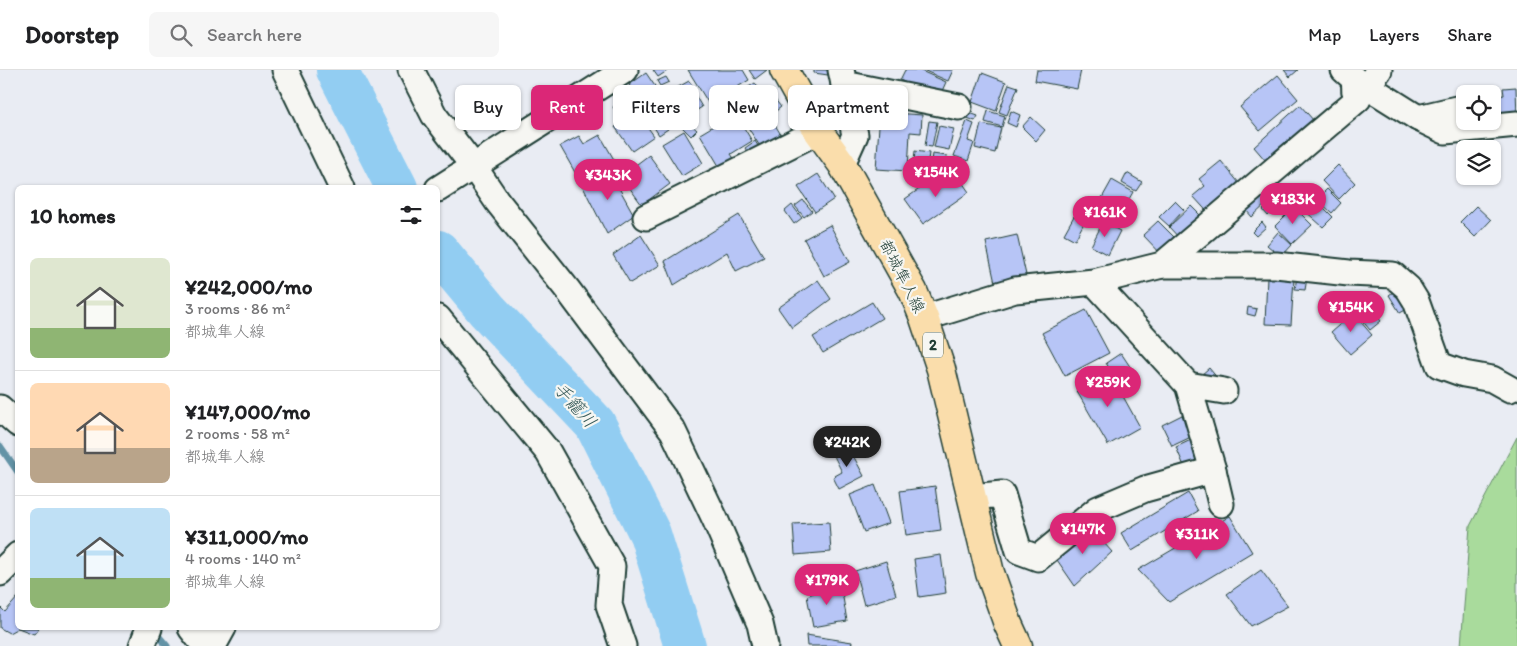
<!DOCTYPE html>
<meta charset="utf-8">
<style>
:root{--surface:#fff;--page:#f6f6f6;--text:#202124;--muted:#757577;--line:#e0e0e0;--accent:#db2777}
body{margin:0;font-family:Itim,"Klee One",sans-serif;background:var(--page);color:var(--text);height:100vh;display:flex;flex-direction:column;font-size:19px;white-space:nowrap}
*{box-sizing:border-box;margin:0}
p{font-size:16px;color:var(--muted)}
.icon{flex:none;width:28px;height:28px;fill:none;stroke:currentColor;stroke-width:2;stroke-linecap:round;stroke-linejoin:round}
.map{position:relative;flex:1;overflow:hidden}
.panel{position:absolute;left:15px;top:115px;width:425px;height:445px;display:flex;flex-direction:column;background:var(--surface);border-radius:8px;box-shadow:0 1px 4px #0004}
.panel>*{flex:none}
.hud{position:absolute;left:455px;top:15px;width:475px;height:45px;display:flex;gap:10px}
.fabs{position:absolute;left:1456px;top:15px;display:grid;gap:10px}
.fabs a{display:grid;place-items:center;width:45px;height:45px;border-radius:8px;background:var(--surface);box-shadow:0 1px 4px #0004;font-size:25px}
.price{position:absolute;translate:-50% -42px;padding:0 11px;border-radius:18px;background:var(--accent);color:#fff;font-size:16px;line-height:32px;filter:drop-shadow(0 1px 2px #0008)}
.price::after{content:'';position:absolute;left:50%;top:30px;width:15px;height:11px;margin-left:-8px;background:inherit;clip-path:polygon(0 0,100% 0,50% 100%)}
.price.on{background:#222;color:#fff}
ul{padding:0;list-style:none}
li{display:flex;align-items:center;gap:15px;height:125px;padding:0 15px}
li+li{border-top:1px solid var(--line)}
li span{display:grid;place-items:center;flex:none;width:140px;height:100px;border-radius:8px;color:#555}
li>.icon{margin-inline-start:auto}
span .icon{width:60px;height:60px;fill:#fffc;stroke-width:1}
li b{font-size:21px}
h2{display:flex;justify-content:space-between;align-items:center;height:60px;padding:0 15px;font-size:21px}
.pill{padding:0 18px;border-radius:8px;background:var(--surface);box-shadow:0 1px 4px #0004;font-size:18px;line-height:45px}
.pill.on{background:var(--accent);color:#fff}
header{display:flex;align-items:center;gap:30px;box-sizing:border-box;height:70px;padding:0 25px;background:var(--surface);border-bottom:1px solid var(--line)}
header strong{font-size:24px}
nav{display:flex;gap:28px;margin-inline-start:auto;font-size:18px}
.search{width:350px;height:45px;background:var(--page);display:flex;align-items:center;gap:12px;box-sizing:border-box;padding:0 18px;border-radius:8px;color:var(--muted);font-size:19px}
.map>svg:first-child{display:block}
.green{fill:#a9db9c;stroke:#648c68}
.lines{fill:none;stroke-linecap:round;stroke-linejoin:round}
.stream{stroke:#6493a6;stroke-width:7}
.river{stroke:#92cdf2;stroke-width:42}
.building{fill:#b7c5f6;stroke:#1f3d34}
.minor-casing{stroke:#1f3d34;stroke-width:29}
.primary-casing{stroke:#1f3d34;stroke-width:31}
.minor{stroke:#f6f6f2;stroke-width:25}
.primary{stroke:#faddab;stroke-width:28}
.labels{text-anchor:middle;stroke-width:4.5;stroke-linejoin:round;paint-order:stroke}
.shield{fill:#f6f6f2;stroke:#60746d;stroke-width:1}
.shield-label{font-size:15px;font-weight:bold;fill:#1f3d34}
.street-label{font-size:16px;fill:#1f3d34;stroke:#f6f6f2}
.water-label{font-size:18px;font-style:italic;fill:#365a5a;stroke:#f6f6f2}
</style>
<header>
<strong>Doorstep</strong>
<div class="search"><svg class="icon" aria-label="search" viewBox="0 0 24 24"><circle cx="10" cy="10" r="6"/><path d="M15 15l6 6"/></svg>Search here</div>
<nav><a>Map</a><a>Layers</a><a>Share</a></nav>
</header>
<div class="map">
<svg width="1517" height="576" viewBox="0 0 1517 576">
<rect width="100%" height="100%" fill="#e9ecf3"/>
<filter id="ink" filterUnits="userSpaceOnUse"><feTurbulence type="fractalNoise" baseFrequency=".02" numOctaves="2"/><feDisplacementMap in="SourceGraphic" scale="10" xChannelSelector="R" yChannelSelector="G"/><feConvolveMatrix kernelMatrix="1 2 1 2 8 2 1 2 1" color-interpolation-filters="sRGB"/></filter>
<g filter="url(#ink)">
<path class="green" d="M1517,367V576H1461L1470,456Z"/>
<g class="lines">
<g class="stream">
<path d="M0,376L18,402"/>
<path d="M154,561L167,576"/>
</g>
<g class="river">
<path d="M337,0L397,118"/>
<path d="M438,181L487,240L595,354L650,464L685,576"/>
</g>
</g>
<g class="building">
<path d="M653,0H666L667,1L658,7Z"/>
<path d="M688,0H743L749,10L709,34Z"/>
<path d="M749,0H767L755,9Z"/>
<path d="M814,0H836L835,6L814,3Z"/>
<path d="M905,0H919L946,12L939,28L900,10Z"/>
<path d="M923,0H953L948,11Z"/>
<path d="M1037,0H1081L1077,19L1035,11Z"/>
<path d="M1284,0H1298L1290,7Z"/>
<path d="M646,3L663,28L645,39L629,15Z"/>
<path d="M982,3L1006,12L996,41L972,32Z"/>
<path d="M1278,5L1298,29L1260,61L1240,37Z"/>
<path d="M666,7L669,12L660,16L657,11Z"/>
<path d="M689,11L693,16L667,31L664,25Z"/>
<path d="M755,13L764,27L748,37L739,23Z"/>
<path d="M1009,14L1018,17L1007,45L999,42Z"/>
<path d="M1516,17L1517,50L1499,51L1497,26L1504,25L1503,18Z"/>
<path d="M692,20L702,37L672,56L662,39Z"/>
<path d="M735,25L741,34L729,41L723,32Z"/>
<path d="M627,27L635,38L620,48L613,37Z"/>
<path d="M773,27L781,37L772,44L765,33Z"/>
<path d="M761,32L783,68L763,81L740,45Z"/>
<path d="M588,34L598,48L583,58L574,43Z"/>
<path d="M1300,35L1314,51L1266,91L1254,77Z"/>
<path d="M988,41L1005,46L1002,57L985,52Z"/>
<path d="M1011,41L1020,45L1016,57L1007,53Z"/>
<path d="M637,42L654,66L632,81L615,57Z"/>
<path d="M658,42L668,59L659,65L648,48Z"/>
<path d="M880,42L922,45L921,63L910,62L908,101L876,99Z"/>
<path d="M967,42L978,46L975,51L965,47Z"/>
<path d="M735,43L752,71L731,84L737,93L722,101L700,64Z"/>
<path d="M1031,47L1045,60L1036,71L1022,57Z"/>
<path d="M929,51L937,52L932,77L925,76Z"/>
<path d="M967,51L974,54L968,71L974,73L968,91L954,86Z"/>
<path d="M688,52L697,60L691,66L682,57Z"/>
<path d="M981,54L1001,58L995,83L975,78Z"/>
<path d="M939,56L954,59L949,80L934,77Z"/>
<path d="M684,61L703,93L682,106L662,74Z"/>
<path d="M600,65L616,93L581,113L560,76L579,66L584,74Z"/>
<path d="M755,71L762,82L752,89L745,78Z"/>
<path d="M915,81L929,83L926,104L913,102Z"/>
<path d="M932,84L947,86L944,100L930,98Z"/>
<path d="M649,85L670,114L642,135L621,106Z"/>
<path d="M1221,91L1244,119L1212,147L1193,126L1205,116L1199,109Z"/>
<path d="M1338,95L1355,113L1339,129L1322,111Z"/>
<path d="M609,100L634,145L607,164L581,113Z"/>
<path d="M1127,103L1142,112L1136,121L1122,113Z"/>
<path d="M818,104L834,129L815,142L798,117Z"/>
<path d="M957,105L969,122L923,154L905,129L938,106L944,115Z"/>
<path d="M1112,110L1133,122L1114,156L1093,144Z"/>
<path d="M1327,119L1341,133L1332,143L1317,129Z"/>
<path d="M1262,125L1268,132L1252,147L1246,140Z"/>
<path d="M1315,129L1333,147L1323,157L1304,140Z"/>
<path d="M803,130L812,141L804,147L795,136Z"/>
<path d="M1175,131L1184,140L1169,156L1159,147Z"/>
<path d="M1270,134L1275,139L1268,146L1263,140Z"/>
<path d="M792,135L802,148L794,154L785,141Z"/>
<path d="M1191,136L1204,149L1181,170L1169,157Z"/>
<path d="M1476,136L1491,150L1475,167L1460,152Z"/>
<path d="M1294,137L1312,155L1292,174L1275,156Z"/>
<path d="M739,145L764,187L736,201L727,182L674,215L665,191Z"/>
<path d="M1074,146L1085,151L1075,170L1064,164Z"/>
<path d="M1158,151L1179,172L1164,187L1143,165Z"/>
<path d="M1103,152L1120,161L1108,185L1091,176Z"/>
<path d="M1262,152L1266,157L1256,166L1252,162Z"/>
<path d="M830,155L850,192L824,206L804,169Z"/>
<path d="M1278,162L1292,175L1281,187L1267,175Z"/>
<path d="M641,165L660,195L630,213L613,185Z"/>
<path d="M1017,165L1026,205L995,213L986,172Z"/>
<path d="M1297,206L1307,208L1305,220L1295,219Z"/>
<path d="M1267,207L1294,208L1291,255L1265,254Z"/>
<path d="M818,210L831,229L792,258L778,238Z"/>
<path d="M1397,219L1409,238L1400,243L1389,225Z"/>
<path d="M1363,229L1381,251L1370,260L1352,238Z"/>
<path d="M872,232L882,248L823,283L813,267Z"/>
<path d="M1248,237L1257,239L1255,246L1247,244Z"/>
<path d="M1086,240L1109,283L1065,306L1042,263Z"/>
<path d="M1353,243L1372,265L1350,284L1331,262Z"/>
<path d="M1121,283L1135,304L1119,314L1106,293Z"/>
<path d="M1209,298L1219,310L1201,305Z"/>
<path d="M1109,301L1140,357L1108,375L1076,320Z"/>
<path d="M1182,345L1193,366L1172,376L1162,355Z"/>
<path d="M1193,369L1201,388L1184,396L1176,377Z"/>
<path d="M848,376L864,406L839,419L833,407L842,402L833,384Z"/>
<path d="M875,415L889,453L864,462L850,425Z"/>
<path d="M935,416L941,460L906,465L900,421Z"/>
<path d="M1188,423L1198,441L1132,481L1121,463Z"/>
<path d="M1230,446L1252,482L1169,532L1138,500Z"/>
<path d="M829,452L831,482L795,485L793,454Z"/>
<path d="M1088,455L1112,482L1075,516L1055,487Z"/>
<path d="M941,485L946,523L919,527L914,489Z"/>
<path d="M886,491L896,525L864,535L855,501Z"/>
<path d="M1261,500L1288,536L1251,556L1227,524Z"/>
<path d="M840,510L847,551L813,557L807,526Z"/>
<path d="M18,527V558H39L34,564L18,558L9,563L0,558V537L5,542Z"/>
<path d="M806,565L852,572L851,576H807Z"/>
</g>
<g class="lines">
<g class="minor-casing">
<g id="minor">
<path d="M285,0L342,118"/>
<path d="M411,0L434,45L474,97L497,131L567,219L673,361L715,449L760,554L765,576"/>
<path d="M841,0L855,65L842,94"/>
<path d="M844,14L959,37"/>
<path d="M1355,21H1375L1418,48L1445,61L1517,54"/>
<path d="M1364,21L1379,0"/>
<path d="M1418,48L1465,37"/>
<path d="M438,119L625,0"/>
<path d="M646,147L818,61"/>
<path d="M1162,195H1276L1349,203L1393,205L1408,218L1416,231L1439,295L1464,304L1492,309L1510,319"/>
<path d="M438,248L548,382L612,496L609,535L623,576"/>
<path d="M924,248L1015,220L1094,212L1162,195L1358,29L1355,21L1354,9L1344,0"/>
<path d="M1188,315L1224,321"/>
<path d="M0,338L18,354"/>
<path d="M1213,400L1221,434"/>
<path d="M972,427L1002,424L1019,481L1038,488L1098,439L1145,419L1213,400L1188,315L1094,212"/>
<path d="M0,503L18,485"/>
<path d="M191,558L205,576"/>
<path d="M142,576L149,558"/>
<path d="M213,576L223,558"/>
</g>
</g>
<g class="primary-casing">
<path id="primary" d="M784,0L818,61L842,94L913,221L924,248L941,299L990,503L1008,554L1018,576"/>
</g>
<use href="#minor" class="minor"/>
<use href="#primary" class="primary"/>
</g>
</g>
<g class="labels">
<rect class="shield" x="923" y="262.5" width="20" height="25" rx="4"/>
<g class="shield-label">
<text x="933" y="280">2</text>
</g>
<g class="street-label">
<text transform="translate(903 206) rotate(63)" y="6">都城隼人線</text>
</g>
<g class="water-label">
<text transform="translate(575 335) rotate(48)" y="6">手籠川</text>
</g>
</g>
</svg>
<div class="fabs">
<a><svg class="icon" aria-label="locate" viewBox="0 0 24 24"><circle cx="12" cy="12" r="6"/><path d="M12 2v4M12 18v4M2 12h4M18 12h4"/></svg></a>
<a><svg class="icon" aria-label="layers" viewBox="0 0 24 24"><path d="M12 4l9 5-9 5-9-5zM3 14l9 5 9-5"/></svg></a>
</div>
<b class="price" style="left:936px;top:128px">¥154K</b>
<b class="price" style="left:608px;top:131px">¥343K</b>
<b class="price" style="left:1293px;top:155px">¥183K</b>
<b class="price" style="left:1105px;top:168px">¥161K</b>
<b class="price" style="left:1351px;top:263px">¥154K</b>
<b class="price" style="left:1108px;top:338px">¥259K</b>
<b class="price on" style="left:847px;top:398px">¥242K</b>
<b class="price" style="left:1083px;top:485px">¥147K</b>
<b class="price" style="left:1197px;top:490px">¥311K</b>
<b class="price" style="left:827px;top:536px">¥179K</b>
<div class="hud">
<a class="pill">Buy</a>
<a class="pill on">Rent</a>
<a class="pill">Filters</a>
<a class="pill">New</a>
<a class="pill">Apartment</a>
</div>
<section class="panel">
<h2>10 homes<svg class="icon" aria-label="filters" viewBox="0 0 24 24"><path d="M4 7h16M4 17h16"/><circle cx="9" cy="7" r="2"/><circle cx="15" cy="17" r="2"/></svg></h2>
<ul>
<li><span style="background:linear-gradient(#dfe7d0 70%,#8fb573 0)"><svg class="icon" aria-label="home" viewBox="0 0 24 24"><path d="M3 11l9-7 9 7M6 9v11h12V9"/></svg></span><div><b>¥242,000/mo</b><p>3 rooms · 86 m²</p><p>都城隼人線</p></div></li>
<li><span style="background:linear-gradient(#ffd9b3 65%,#b9a48a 0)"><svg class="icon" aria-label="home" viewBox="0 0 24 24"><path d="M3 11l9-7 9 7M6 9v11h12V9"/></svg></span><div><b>¥147,000/mo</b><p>2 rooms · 58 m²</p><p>都城隼人線</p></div></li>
<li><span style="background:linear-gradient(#bfe0f5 70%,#8fb573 0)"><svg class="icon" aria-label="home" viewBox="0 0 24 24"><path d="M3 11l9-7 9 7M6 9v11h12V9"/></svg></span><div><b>¥311,000/mo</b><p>4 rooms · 140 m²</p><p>都城隼人線</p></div></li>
</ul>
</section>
</div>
